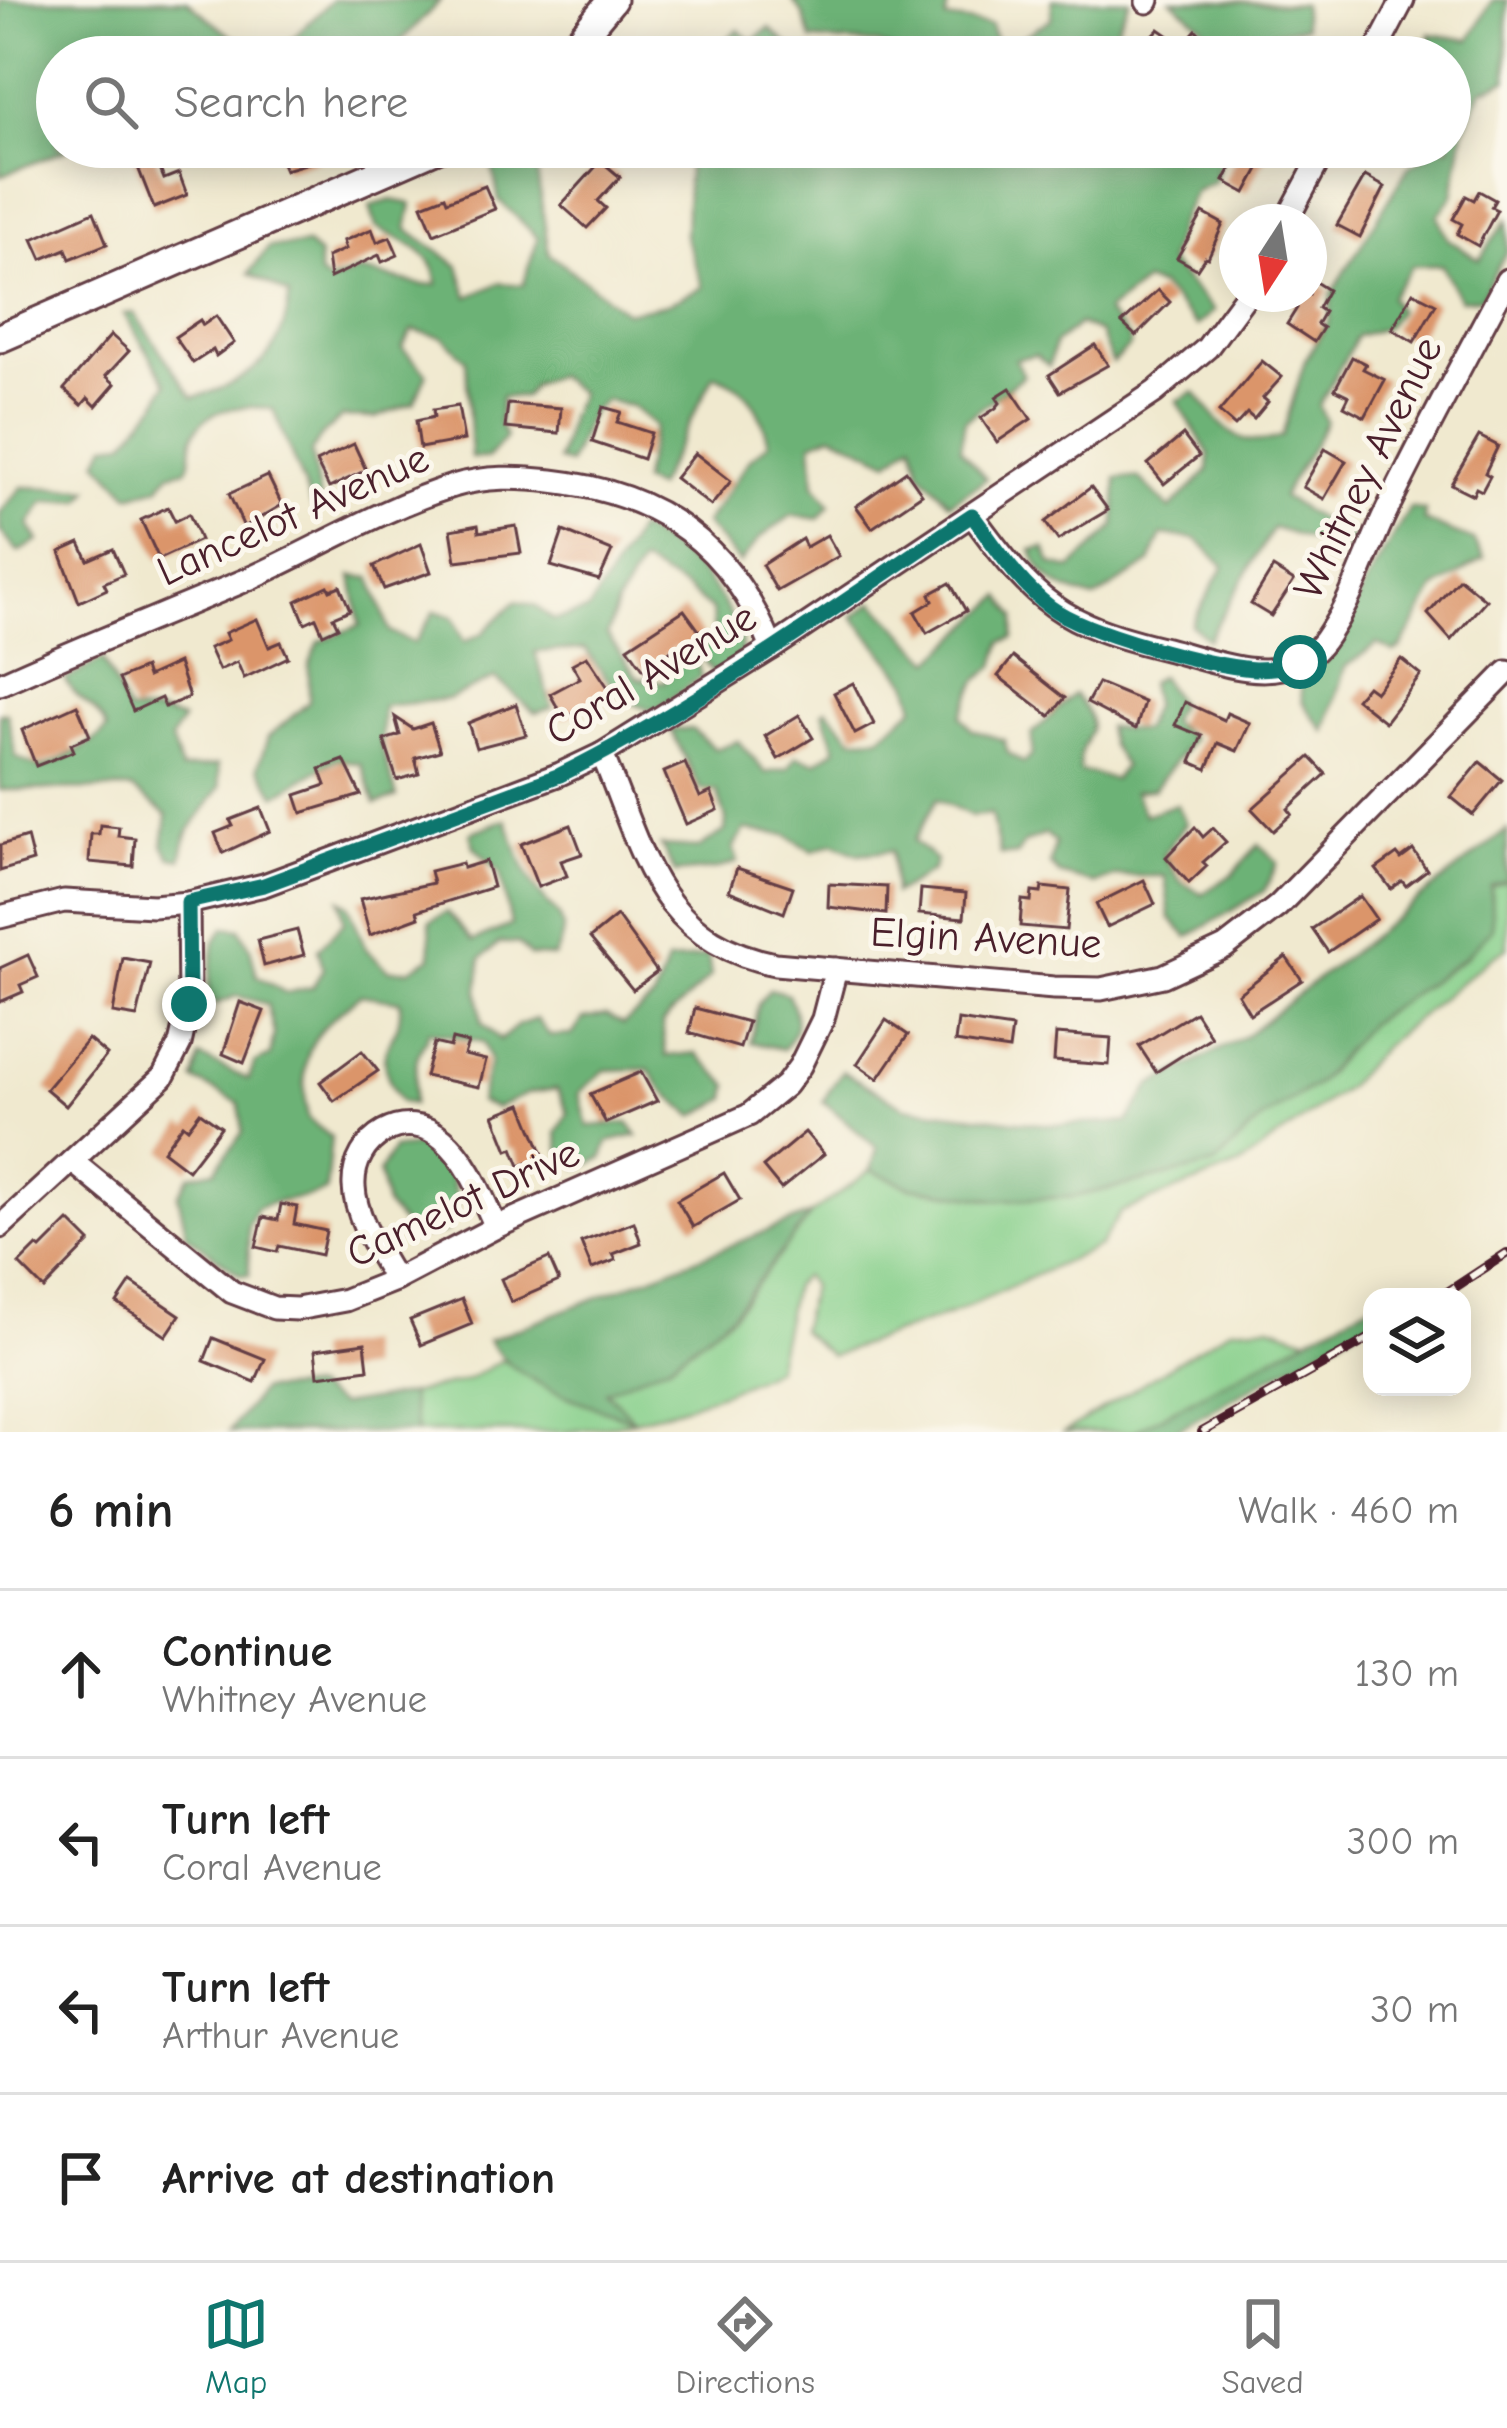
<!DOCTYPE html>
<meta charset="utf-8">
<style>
:root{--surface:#fff;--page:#f6f6f6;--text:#222;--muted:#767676;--line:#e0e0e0;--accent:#0f766e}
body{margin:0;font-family:"Comic Neue",sans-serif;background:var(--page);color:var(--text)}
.controls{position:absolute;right:36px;bottom:36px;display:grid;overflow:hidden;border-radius:24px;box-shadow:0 6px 30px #0003}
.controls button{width:108px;height:108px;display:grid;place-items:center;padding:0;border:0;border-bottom:3px solid var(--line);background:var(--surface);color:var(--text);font:60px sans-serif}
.compass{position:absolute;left:1219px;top:204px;width:108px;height:108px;border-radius:50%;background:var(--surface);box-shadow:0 6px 30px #0003;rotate:192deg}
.stop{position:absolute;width:36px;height:36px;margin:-27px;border:9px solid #0f766e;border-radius:50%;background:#fff}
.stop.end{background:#0f766e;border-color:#fff;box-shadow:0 3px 12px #0008}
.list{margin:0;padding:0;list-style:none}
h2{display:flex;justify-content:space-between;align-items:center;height:156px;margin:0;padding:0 48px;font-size:51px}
h2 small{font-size:39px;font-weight:400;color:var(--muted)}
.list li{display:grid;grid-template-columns:78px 1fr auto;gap:36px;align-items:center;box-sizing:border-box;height:168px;padding:0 48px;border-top:3px solid var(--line)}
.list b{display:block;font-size:45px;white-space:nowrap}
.list p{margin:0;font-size:39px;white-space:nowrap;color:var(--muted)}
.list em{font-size:39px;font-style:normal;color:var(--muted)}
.icon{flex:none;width:66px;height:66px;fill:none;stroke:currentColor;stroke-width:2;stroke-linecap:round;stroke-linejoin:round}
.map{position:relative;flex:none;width:1507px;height:1432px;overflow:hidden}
.search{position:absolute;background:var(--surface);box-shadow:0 6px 30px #0003;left:36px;right:36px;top:36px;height:132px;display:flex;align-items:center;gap:30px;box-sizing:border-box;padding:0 42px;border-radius:66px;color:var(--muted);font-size:45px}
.sheet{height:828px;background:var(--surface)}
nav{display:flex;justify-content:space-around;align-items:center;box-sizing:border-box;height:168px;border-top:3px solid var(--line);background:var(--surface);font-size:33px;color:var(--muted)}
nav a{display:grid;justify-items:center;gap:6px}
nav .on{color:var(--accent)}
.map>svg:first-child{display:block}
</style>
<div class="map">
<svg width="1507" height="1432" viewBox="0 0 1507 1432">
<rect width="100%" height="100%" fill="#fbf7ec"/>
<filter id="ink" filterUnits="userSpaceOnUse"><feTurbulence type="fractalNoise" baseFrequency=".00833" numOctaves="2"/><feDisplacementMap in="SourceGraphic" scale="24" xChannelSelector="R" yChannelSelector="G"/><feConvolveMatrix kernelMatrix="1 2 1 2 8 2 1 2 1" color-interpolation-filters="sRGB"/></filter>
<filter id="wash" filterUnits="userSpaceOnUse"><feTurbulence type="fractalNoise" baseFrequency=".004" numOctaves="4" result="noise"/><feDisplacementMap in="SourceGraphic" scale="48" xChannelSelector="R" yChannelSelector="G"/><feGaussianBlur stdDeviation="2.7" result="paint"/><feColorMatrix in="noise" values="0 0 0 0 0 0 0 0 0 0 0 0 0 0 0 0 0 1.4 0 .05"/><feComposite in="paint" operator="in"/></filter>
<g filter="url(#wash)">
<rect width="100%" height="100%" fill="#f0e9cf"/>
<g fill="#86cf8a" stroke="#68775a" stroke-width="3">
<path d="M1507 880V948L1490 958 1386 1044 1346 1088 1239 1166 1121 1212 1099 1246 951 1314 831 1356 800 1330 811 1286 804 1276 793 1286 775 1368C717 1400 630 1426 564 1432 515 1432 464 1432 416 1432L410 1394 467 1380 502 1360 569 1397 632 1418 605 1391 670 1363 732 1315 811 1214 871 1170 911 1187 996 1200 1073 1197 1214 1165 1262 1119 1317 1083 1368 1024 1466 957 1491 886Z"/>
<polygon points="1270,1325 1309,1338 1132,1432 1065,1432 1231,1328"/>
</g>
<g fill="#6cb276" stroke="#5b6850" stroke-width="3">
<polygon points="0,0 186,0 232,37 277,54 332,0 441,0 395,47 380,57 57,57 57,147 73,147 0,176"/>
<polygon points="792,0 948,0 946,19 991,25 1000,57 914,57 877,44 811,40 803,14"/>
<polygon points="1052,0 1130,0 1103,57 1020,57 1019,39 1051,19"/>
<polygon points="1171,0 1302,4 1304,27 1274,32 1258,44 1255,57 1215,57 1218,49 1202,25"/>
<path d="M1492 0H1507V80L1482 90 1464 130 1453 195 1438 216 1448 239 1479 260 1507 220V250L1481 298 1460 299 1442 265 1412 266 1390 297 1398 311 1385 328 1357 336 1319 406 1326 421C1313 450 1296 469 1282 497L1355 540 1344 550 1273 528 1208 639 1191 625 1224 566 1197 539 1162 535 1150 563 1094 599C1063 590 1043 583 1032 550L1045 548 1052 564 1071 569 1115 526 1117 478H1139L1170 509 1208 471 1209 454 1177 401 1195 392C1221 424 1237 454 1282 436L1305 360 1329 321 1332 293 1409 166 1430 154 1432 147H1450V57H1431L1430 34 1470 40Z"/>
<polygon points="769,28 802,57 833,53 851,57 712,57 718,46 738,30 753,41"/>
<path d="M505 147H527L536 166 549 254 626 312 667 304 703 287 685 236 688 159 693 147H1228L1220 159 1214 182 1195 191 1179 222 1168 262 1214 311 1197 326 1161 287 1145 282 1106 312 1129 338 1130 346 1112 363 1100 333 1079 324 1055 343 1049 366 1036 355 1015 359 1023 376 965 420 960 448 986 479 950 503 920 471 913 442 890 461 833 434 812 442 815 484 830 505 819 519 792 515 760 538 740 563 705 524 750 459 769 443C761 410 748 385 714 375L656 488 641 482 655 426 631 406 605 400 591 412 569 464 558 461 570 414 580 393 556 376 534 384 524 397H501L499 424 506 437 488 458H471L466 360 443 337 413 330 402 348 427 373 414 403 375 418 342 417 323 434 311 452 322 509 314 511 273 409C247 405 210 405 195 432 189 443 194 457 187 469L170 473 159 487 130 495 98 461 107 444 125 442 157 403 167 383 124 314 134 313 193 397C248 384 286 354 289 295L249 273 269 247 307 245 319 255V275L329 282 360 271 423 285 437 284C436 250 401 241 376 227L370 206 392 200 412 204 407 229 459 266 468 297 500 283 523 285 538 238 499 200 491 160Z"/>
<polygon points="22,487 90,489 82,500 44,502 29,525 39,541 18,552 0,531 0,513"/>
<polygon points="1410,508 1425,511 1424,521 1473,540 1484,558 1434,590 1401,648 1394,652 1377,644 1345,667 1325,732 1302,701 1300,677 1336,643 1365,585"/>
<path d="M638 529C686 555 709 574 734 622 749 650 743 662 714 674L700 655 714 633 712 611 689 591 641 563 618 602 607 635 638 678 664 682 683 662 698 665 701 677 655 711C618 703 607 678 585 649L535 652 552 708 535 713 495 678 449 699 383 706 381 745 397 797 376 804 361 764 336 759 276 795 258 767 268 737 309 702V666L319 642 360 625 352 576 371 578 390 632 414 643 435 611 453 617 464 642 483 633 516 601 535 606 554 620 588 611Z"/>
<path d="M1002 596 1016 617 1014 638 1002 642 995 666 977 681 961 716 972 730 1004 740 1008 753 1024 763 1032 755V734L1074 694C1110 736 1076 732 1080 771L1114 779 1124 766 1110 744 1107 727 1142 731 1153 704 1149 683 1160 676 1178 704 1170 722 1192 739 1154 789 1134 792 1144 815 1177 804 1186 823 1163 855 1181 882 1202 894 1233 874 1259 844 1278 863 1264 891 1188 937 1170 918 1165 876H1116L1095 884 1059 874 1050 864 1055 843 1046 834 1024 843 1017 855H1000L991 814 972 816 937 799 914 841 936 861 932 871 894 894 892 851 858 854 833 843 813 851 786 835 745 830 733 848 738 862 718 869 675 873 661 846 699 848 725 831 726 819 717 791 701 790 671 730 692 729 715 749 738 741 766 773 789 768 796 756 816 762 836 749 823 712 827 709 853 738 880 737 915 707 908 682 853 616 874 602 932 661Z"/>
<path d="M103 659 128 712 160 713 182 720 171 740 181 770 218 765 220 787 187 834 181 859 170 857 163 845 167 815 132 789 0 790V713H7L16 757 40 768C59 762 95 744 107 729 96 704 78 703 65 680Z"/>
<path d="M506 819C514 840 521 864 532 883 550 915 577 913 554 957L530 956 518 943H499L481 959 478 992 482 1023 500 1040 518 1025 536 1019 550 1036 572 1035 583 1019 606 1015 623 1024 654 999 667 962 708 956 711 976 662 1023 666 1056 696 1053 729 1085 727 1099 694 1116 663 1090 649 1069 605 1070 579 1093 588 1126 628 1123 638 1135 608 1142 603 1158 580 1168 562 1157 557 1133 568 1113 557 1089 529 1093 496 1108 479 1102 490 1061 483 1042 429 1031 417 1058 413 1104 401 1102C362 1039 404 1050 400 1001L360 995C308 1036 298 1051 308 1119L331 1137 326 1191C301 1202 280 1197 256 1208L248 1226 249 1275H240L187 1235 178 1195 190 1175 215 1170 243 1132 239 1103 194 1080 200 1057 248 1079 255 1063 270 1056 274 1034 267 1004 237 996 216 1004 207 997 215 941 225 927 240 929 250 948 257 976 286 993 313 987 323 968 318 949 344 922 340 899 348 904 366 949 388 970H409L431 957 430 921 447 912 473 941 511 925 500 872 474 847 470 833Z"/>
<polygon points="1507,830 1507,880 1491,886 1492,929 1465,957 1368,1024 1317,1084 1262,1119 1214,1165 1073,1197 996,1200 911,1187 871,1170 877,1148 823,1101 842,1071 905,1107 1049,1125 1128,1122 1151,1086 1245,1036"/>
<path d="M770 989 788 994C798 1016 800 1030 783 1049L751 1042 758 1004Z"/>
<polygon points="423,1145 449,1172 458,1202 445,1233 414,1237 386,1206 379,1172 393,1149"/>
<path d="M811 1214 732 1314 670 1363 606 1391 635 1420C584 1403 519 1386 488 1340Z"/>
<polygon points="1372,1303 1372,1320 1173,1432 1132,1432"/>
<polygon points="313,1388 339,1405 410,1394 416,1432 229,1432 261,1390"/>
</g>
<g id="blocks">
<g fill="#db956a">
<polygon points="1159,29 1182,45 1196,30 1212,46 1202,57 1150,57 1140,48"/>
<polygon points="145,147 151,147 164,179 179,173 187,195 154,208 132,152"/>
<polygon points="275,147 339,147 318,156 319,160 285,170"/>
<polygon points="1242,147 1254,147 1267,154 1246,193 1224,181"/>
<polygon points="601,161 620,177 598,201 606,208 587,228 561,205"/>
<polygon points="1365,176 1385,187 1360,237 1337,225"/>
<polygon points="485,186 495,209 434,234 422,205 445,196 447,201"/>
<polygon points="1479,191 1495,200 1491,207 1497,210 1478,246 1457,234 1462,224 1453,219 1466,196 1474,200"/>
<polygon points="94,212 107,244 70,259 66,249 42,259 33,239"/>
<polygon points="1203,213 1223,224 1208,258 1205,257 1197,269 1177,258"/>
<polygon points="372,229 377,242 390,237 398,255 382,262 379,255 330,278 327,257 346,249 343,241"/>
<polygon points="1309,278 1328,290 1318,308 1324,312 1317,324 1323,328 1314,342 1287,324 1297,308 1292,304 1299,294 1309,294"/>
<polygon points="1158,290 1170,302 1136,336 1122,323"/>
<polygon points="1413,292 1436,304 1414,342 1392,329"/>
<polygon points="216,316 234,343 216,356 213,350 193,363 175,337 200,320 203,325"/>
<polygon points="111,335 129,351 106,376 115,384 96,406 88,398 82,405 64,389"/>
<polygon points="1095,345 1108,365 1060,392 1049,375"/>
<polygon points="1352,357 1366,364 1363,369 1385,380 1365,417 1344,406 1349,396 1335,389"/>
<polygon points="1262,361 1282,377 1263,398 1268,402 1254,419 1247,413 1235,426 1219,412"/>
<polygon points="1010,388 1031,419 997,442 981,418 996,408 1000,403 996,397"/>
<polygon points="508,404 561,408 559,433 505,428"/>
<polygon points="458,406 464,440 420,448 416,421 434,417 433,410"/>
<polygon points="603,407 621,412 617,422 651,433 643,459 592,442"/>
<polygon points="1183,435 1199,456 1164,484 1148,464"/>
<polygon points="1479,436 1498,446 1485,473 1490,476 1482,491 1476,488 1473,495 1451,484"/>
<polygon points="354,444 366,470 329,488 316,462"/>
<polygon points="1325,449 1346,461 1324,499 1303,487"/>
<polygon points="695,453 731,481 711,506 675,478"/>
<polygon points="906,471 922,494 872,528 856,506"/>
<polygon points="268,476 282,505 244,527 229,494"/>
<polygon points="1091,487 1108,510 1058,540 1045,522"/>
<polygon points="168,507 175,521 189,514 200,540 159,559 141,520"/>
<polygon points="478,525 479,532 516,526 521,553 456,561 451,530"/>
<polygon points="563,531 612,551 599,580 551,566"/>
<polygon points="827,535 839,556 777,591 762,565 802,539 806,547"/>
<polygon points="80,543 88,560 113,549 124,574 104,583 107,589 79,602 60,552"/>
<polygon points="421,544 431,572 384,589 374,566"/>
<polygon points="1273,568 1294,581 1271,616 1251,604"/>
<polygon points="1459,578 1486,600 1451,640 1428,614"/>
<polygon points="950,583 966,611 927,633 915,612 933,601 930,594"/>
<polygon points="328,586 330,590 340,586 350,610 333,617 338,627 323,634 316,618 305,623 296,601"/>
<polygon points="684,610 703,636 681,652 677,646 644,670 628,647"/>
<polygon points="257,619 269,647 281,642 288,657 244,678 237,662 219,670 209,648 228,640 225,633"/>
<polygon points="587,656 611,692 564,719 550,694 580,678 572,664"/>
<polygon points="1013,657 1065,698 1050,716 998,676"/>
<polygon points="1401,659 1421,675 1385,722 1356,699 1367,686 1375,692"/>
<polygon points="178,663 189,697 165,707 161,698 133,711 119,679 144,668 147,677"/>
<polygon points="853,683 874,724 855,734 834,693"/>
<polygon points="1098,683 1144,702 1136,729 1087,703"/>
<polygon points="1185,702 1224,720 1227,713 1250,723 1237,751 1218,743 1207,769 1191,762 1202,736 1175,725"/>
<polygon points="516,704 526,735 476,748 468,723"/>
<polygon points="77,705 90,736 71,744 74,751 36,766 22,730"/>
<polygon points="799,715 813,738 778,759 765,736"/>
<polygon points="395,717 413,729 431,723 440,751 415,758 419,774 397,780 384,740 400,735"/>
<polygon points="1310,757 1326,774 1288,809 1292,814 1273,831 1252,809"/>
<polygon points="344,760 361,795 302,813 296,795 326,785 320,769"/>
<polygon points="1480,762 1502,780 1473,815 1451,797"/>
<polygon points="685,763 700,797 711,792 718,810 686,824 664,772"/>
<polygon points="261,808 270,831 223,853 215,833 233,826 230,820"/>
<polygon points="100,825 119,827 118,836 135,838 133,866 89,862 91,834 99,834"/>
<polygon points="571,825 582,854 561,861 567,876 538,887 521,844"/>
<polygon points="1195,827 1203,837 1213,828 1226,842 1203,862 1207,866 1189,883 1166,857"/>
<polygon points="27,837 33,861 0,871 0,845"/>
<polygon points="1413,850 1427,870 1406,886 1402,881 1391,889 1376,869 1397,854 1401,859"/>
<polygon points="486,861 493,887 417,911 419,917 370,935 360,899 433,883 430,871 462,863 463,868"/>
<polygon points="737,868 793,887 784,913 729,891"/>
<polygon points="1144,880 1155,904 1107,927 1096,904"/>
<polygon points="829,884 887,887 886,914 828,907"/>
<polygon points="1042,887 1070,890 1066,930 1020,926 1022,900 1031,901 1032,892 1041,893"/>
<polygon points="921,889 966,893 964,918 919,914"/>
<polygon points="1360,896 1376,919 1328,952 1312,929"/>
<polygon points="617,916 657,972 633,990 590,938"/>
<polygon points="297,930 304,955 264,966 258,940"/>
<polygon points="28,955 38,977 20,985 23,992 0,1002 0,968"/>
<polygon points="1286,957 1302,980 1250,1014 1238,994"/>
<polygon points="123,958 150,963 137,1017 113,1013"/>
<polygon points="240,1002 264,1011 244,1063 223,1054"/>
<polygon points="695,1008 748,1022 740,1048 689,1033"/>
<polygon points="1195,1012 1211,1037 1156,1072 1139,1046"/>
<polygon points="886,1020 908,1035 878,1079 857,1064"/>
<polygon points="958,1020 1012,1028 1009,1050 955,1042"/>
<polygon points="1056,1034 1111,1038 1109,1065 1054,1061"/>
<polygon points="88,1039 107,1055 66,1106 46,1089"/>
<polygon points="452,1039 468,1043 464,1055 486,1060 479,1087 425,1076 434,1043 450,1047"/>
<polygon points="362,1051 378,1071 334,1101 320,1082"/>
<polygon points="641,1072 657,1101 606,1123 590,1094"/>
<polygon points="522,1104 544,1157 520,1166 513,1148 508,1150 494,1115"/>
<polygon points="200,1112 221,1127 188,1170 163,1151 183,1124 188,1128"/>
<polygon points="805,1132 824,1154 781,1189 763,1167"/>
<polygon points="724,1173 740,1200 693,1227 677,1200"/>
<polygon points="281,1204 297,1207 294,1224 326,1231 321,1255 279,1246 277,1252 256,1247 263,1217 278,1220"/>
<polygon points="69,1221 90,1242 44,1289 19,1264 37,1246 41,1249"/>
<polygon points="634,1222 641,1243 613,1254 616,1260 592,1269 581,1242"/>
<polygon points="549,1258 559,1281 511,1302 501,1279"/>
<polygon points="131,1282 180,1315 166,1336 117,1303"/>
<polygon points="462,1299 472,1324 421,1345 410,1320"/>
<polygon points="213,1338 265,1359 255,1382 204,1361"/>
<polygon points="365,1343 368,1369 318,1376 315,1350"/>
</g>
</g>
</g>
<g filter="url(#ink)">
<use href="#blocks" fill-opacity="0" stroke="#633d44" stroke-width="3"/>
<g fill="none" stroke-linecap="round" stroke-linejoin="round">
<defs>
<g id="minor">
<polyline points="1147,2 1148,0"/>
<polyline points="1373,57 1403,0"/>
<polyline points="1286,222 1326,147"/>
<path d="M972 515C1036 603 1060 624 1166 649 1206 659 1261 682 1300 662 1313 655 1324 642 1331 630 1354 595 1367 552 1385 514 1423 435 1466 357 1507 280"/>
<path d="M0 684C83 646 169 613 253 577 319 547 383 508 453 486 486 476 518 477 552 481 661 493 731 546 772 648"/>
<path d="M602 754C643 851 657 941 775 964L1054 988 1101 989 1163 976 1225 947 1278 906 1507 672"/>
<polyline points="0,917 64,901 153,906 188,903 264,885 560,774 602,754 772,648 1155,392 1207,348 1247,294"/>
<polyline points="72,1161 232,1292 274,1308 297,1309 345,1300 395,1280 496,1227 749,1115 786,1085 800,1066 823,1019 836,969"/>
<polyline points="0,1227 163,1077 180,1044 189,1004 188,903"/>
<path d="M395 1280C379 1252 355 1218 354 1186 352 1138 405 1106 443 1139 469 1161 482 1197 496 1227"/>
</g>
<g id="tertiary">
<polyline points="565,57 612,0"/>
<polyline points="0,338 439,147"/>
</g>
</defs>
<use href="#minor" stroke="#633d44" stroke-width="27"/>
<use href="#tertiary" stroke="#633d44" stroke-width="33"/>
<use href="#minor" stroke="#fff" stroke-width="21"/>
<use href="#tertiary" stroke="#fff" stroke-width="27"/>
<defs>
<g id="rail">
<polyline points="1440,1297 1507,1253"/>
<polyline points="1202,1432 1372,1337"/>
</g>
</defs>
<use href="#rail" stroke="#4a1f2b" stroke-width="10"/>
<use href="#rail" stroke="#fbf7ec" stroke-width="6" stroke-dasharray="18" stroke-linecap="butt"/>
</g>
</g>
<g fill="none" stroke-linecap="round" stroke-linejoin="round" filter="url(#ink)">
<path stroke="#0f766e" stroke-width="15" d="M189 1004 188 902 264 885 560 775C705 703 838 604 972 515 996 547 1018 583 1050 607 1085 633 1210 667 1255 669 1271 669 1284 667 1300 662"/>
</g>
<g text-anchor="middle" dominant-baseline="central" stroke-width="10" stroke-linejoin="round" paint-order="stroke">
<g font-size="42" fill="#4a1f2b" stroke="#fbf7ec">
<text transform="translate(1368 468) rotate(-64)">Whitney Avenue</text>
<text transform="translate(293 515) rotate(-24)">Lancelot Avenue</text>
<text transform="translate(651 674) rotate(-31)">Coral Avenue</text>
<text transform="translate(986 938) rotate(3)">Elgin Avenue</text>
<text transform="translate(463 1203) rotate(-25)">Camelot Drive</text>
</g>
</g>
</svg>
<div class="controls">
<button><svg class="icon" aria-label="layers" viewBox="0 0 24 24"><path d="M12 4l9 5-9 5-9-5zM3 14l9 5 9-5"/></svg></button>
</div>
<svg class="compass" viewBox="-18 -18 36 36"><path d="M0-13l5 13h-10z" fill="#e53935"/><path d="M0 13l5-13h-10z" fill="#767676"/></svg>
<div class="stop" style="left:1300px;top:662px"></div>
<div class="stop end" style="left:189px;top:1004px"></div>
<div class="search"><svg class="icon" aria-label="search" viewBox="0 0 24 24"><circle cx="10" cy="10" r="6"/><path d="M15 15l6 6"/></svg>Search here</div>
</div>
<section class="sheet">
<h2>6 min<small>Walk · 460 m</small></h2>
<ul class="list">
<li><svg class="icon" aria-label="ahead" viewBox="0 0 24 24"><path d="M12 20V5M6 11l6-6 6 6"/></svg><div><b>Continue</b><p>Whitney Avenue</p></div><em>130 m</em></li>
<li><svg class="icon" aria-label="left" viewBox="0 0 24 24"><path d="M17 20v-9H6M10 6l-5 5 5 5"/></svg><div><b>Turn left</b><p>Coral Avenue</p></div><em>300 m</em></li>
<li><svg class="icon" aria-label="left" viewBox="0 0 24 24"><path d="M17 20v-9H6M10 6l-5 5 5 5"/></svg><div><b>Turn left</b><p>Arthur Avenue</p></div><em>30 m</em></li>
<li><svg class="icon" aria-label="arrive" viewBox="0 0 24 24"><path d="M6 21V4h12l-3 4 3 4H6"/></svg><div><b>Arrive at destination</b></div></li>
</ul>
</section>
<nav>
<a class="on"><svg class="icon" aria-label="map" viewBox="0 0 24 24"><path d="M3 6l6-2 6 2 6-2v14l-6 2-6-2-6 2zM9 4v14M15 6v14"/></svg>Map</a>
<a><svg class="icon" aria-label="directions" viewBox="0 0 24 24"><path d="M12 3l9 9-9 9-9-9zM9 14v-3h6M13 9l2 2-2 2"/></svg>Directions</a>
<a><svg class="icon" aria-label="saved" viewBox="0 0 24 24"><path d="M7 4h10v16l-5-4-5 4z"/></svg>Saved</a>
</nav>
